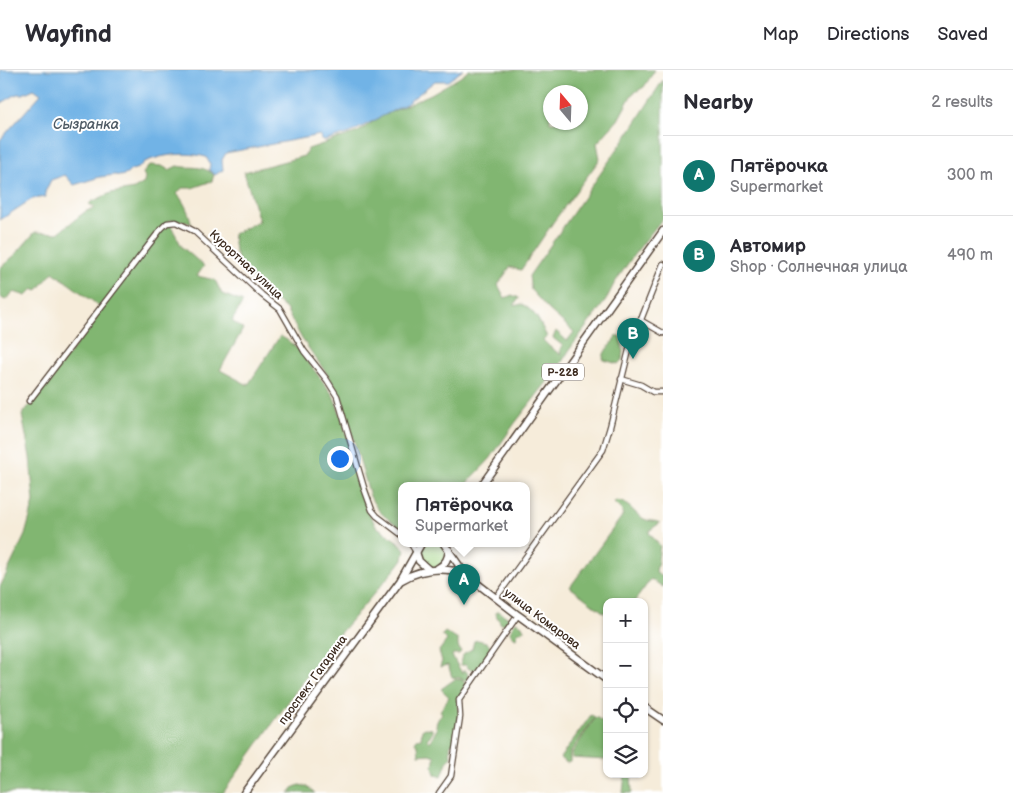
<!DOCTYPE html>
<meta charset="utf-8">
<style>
:root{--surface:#fff;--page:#f7f7f7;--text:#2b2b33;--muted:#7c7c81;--line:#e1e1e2;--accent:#0f766e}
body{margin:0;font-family:"Balsamiq Sans",sans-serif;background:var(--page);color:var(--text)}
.controls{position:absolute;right:15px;bottom:15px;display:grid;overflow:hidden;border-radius:10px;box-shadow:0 1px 4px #0004}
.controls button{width:45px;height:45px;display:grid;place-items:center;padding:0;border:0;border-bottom:1px solid var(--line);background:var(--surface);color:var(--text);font:25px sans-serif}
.compass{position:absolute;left:543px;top:15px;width:45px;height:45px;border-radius:50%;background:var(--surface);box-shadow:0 1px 4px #0004;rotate:341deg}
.you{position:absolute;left:339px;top:388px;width:18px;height:18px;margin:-12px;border:4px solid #fff;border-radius:50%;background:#1a73e8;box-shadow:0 0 0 8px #1a73e833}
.badge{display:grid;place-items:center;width:32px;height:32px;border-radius:50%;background:var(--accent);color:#fff;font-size:16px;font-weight:700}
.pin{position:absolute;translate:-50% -41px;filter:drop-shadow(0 1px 2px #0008)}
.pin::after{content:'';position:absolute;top:26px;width:18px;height:15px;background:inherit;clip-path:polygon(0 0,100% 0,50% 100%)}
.popup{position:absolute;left:398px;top:412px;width:132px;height:65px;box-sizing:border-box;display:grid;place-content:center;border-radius:10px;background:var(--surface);filter:drop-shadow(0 1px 4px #0005);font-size:16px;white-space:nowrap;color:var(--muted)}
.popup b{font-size:19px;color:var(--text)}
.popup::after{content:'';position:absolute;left:50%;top:100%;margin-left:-10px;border:10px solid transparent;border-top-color:var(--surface)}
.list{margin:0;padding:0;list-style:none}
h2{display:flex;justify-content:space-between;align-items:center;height:65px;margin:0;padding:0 20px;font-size:21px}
h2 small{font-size:16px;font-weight:400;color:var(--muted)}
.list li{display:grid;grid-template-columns:32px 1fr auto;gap:15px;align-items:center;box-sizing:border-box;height:80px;padding:0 20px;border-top:1px solid var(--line)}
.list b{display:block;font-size:19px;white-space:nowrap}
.list p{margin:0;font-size:16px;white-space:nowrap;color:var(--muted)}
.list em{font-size:16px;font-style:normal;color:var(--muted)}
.icon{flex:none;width:28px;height:28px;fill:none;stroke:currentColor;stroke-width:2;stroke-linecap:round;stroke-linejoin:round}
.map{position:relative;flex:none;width:663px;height:723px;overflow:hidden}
header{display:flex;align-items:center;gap:30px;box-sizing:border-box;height:70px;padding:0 25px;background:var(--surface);border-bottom:1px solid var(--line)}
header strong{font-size:24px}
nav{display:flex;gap:28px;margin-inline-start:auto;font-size:18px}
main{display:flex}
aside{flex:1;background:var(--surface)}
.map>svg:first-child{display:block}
</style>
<header>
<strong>Wayfind</strong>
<nav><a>Map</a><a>Directions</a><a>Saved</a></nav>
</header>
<main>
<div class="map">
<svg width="663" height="723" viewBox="0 0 663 723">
<rect width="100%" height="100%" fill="#fff"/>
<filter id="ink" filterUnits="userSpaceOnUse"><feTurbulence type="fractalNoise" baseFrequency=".02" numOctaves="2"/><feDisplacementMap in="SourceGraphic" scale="10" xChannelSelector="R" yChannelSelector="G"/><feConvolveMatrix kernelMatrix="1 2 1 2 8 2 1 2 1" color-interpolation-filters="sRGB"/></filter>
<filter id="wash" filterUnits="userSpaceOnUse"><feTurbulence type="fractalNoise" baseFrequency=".0096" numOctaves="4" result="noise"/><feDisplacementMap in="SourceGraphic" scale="20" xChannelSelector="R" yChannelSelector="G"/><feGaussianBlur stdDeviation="1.12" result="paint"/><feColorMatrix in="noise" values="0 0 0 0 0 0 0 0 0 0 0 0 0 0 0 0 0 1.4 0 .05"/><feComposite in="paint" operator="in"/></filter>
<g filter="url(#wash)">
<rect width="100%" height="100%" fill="#f6ecda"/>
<circle fill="#a2d483" stroke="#6e7f50" cx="433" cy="485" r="13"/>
<g fill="#81b671" stroke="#5e7048" fill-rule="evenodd">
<path d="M469 0H655L644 17 632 24 618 50 597 73 600 89 554 151 521 200 510 197 498 215 505 228 512 225 519 228 514 236 522 234C537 243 539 251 547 267L543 270 550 277 561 285 560 279 563 276 553 268 556 261 567 271 574 262 548 239 531 220 529 206 630 61 663 10V148L633 186 614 214 606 230 572 276 558 298 515 353 490 389 471 409 466 416H402L401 458C386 447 378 444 370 426L342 329 327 304 302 269 286 239 263 219 242 197 235 182 233 164 259 151 244 102 304 86 308 79 358 62 380 47 431 24 462 6ZM550 22H580V52H550Z"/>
<path d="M150 95 162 96 169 100 177 96C191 99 202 94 214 105L212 111 192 118H182L177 124C183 129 191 147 191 154L184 151 168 150 182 177 204 196 197 206 215 210 222 224 243 232 232 251 243 259 220 300 248 315 280 266 287 270 299 280 333 325 342 348 367 439 376 456 401 474 405 480 403 489 397 497 322 584 316 593 223 723H0V517L25 465 34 432 30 387 22 345 96 249 94 247 102 238 53 202 37 221 33 219 26 226 14 222 5 230 0 227V198L15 185 35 162C44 163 50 162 58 163L86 141 93 139 95 137 89 134 91 132 111 123 134 119 144 113 145 107 143 103Z"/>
<path d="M616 266H620L623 279 622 290 618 294 604 290 603 288C604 279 613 274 616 266Z"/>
<path d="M616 431C629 432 633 443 644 449 649 452 655 450 660 453L650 460 649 463 660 476 656 503 663 507V517L651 509 634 532H607V545L570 517 623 445 622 441 614 433Z"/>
<polygon points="498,541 510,549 508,553 501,554 495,543"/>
<polygon points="517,552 522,555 524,560 517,563 517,567 515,568 510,562 514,553"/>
<polygon points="445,562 458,570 458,576 461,582 459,584 453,584 452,586 462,603 464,600 467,602 469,611 460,608 452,607 448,595 440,597 442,591 439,581 447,570 442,565"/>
<path d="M478 570 486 572 492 578 480 597 474 600 469 599 466 595H461C459 586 466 582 472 579L474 571Z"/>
<path d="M455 609 462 610 468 617 458 630 459 646 455 673 451 674 450 676 451 688 447 692 442 706 435 704 433 696 435 686 429 684 419 685 418 676 415 672 417 669 421 668 422 660 425 658 432 659V664L427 669 430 672 437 659C434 654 439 648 442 643L440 641 449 627 441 619Z"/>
<polygon points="591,645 595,647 570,683 570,692 567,693 560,688"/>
<polygon points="596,647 607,655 607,690 572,688 572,683"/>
<polygon points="625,704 631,704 632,723 623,723"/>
<polygon points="300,715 308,717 315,723 289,723 294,717"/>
</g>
<path fill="#71b3e6" stroke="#566e82" d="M0 0H463L448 11H435L406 34 350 63 325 71 321 70 320 65 226 83 222 90 223 100 215 105 209 100 210 94 206 87C188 82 165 84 147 91 139 94 143 98 131 100L127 104 121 106 115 105 100 107 74 115 65 105 51 110 45 122 46 127 32 129 0 150V70L41 24 34 19 23 24H17L0 34Z"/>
</g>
<g filter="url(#ink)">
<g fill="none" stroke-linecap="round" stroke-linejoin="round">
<defs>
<g id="minor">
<polyline points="640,250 663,263"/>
<polyline points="621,309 641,315 653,322 663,322"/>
<polyline points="29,331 161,159 167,153 176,152 194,161 262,225 280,239 304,281 327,310 337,326 364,418 372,440 377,446 402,465"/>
<polyline points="411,474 416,482"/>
<polyline points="496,528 603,380 610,357 629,280 663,194"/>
<polyline points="439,723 451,706 460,647 459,630 518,545"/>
</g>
<g id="primary">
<polyline points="481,416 663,161"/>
<polyline points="444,474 465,504 518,545 607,610"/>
<polyline points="416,482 419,491 428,499"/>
<path d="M438 498C446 494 448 488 449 480"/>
<path d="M402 510C422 498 442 497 464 503"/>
<polyline points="644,637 663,650"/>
<polyline points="244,723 400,511 421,474"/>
</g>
</defs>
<use href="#minor" stroke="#57473a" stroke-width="7"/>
<use href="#primary" stroke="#57473a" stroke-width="9"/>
<use href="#minor" stroke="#fff" stroke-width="4.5"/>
<use href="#primary" stroke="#fff" stroke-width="6"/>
</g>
</g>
<g text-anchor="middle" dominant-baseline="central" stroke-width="4" stroke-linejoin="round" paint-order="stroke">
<rect fill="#fff" stroke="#766a62" stroke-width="1" x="542" y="293.5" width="42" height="17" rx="4"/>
<g font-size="11" font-weight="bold" fill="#3b2a1e">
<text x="563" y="302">Р-228</text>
</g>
<g font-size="12" fill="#3b2a1e" stroke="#fff">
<text transform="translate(246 195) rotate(43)">Курортная улица</text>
<text transform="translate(542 549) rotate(37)">улица Комарова</text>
<text transform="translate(313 610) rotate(-54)">проспект Гагарина</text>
</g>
<g font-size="14" font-style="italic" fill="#4e5a64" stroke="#fff">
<text x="86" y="54">Сызранка</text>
</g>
</g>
</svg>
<div class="controls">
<button>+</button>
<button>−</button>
<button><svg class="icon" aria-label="locate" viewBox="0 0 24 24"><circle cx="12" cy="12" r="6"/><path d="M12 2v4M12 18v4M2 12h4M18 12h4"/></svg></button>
<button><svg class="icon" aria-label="layers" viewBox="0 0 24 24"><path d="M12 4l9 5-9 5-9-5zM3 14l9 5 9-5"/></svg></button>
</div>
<svg class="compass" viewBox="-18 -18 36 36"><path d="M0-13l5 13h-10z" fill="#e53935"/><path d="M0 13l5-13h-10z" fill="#7c7c81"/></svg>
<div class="you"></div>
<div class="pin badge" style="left:464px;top:535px">A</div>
<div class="popup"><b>Пятёрочка</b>Supermarket</div>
<div class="pin badge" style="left:633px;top:289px">B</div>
</div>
<aside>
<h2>Nearby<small>2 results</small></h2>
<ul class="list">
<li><span class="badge">A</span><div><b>Пятёрочка</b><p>Supermarket</p></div><em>300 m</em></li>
<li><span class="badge">B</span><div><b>Автомир</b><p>Shop · Солнечная улица</p></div><em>490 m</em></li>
</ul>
</aside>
</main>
